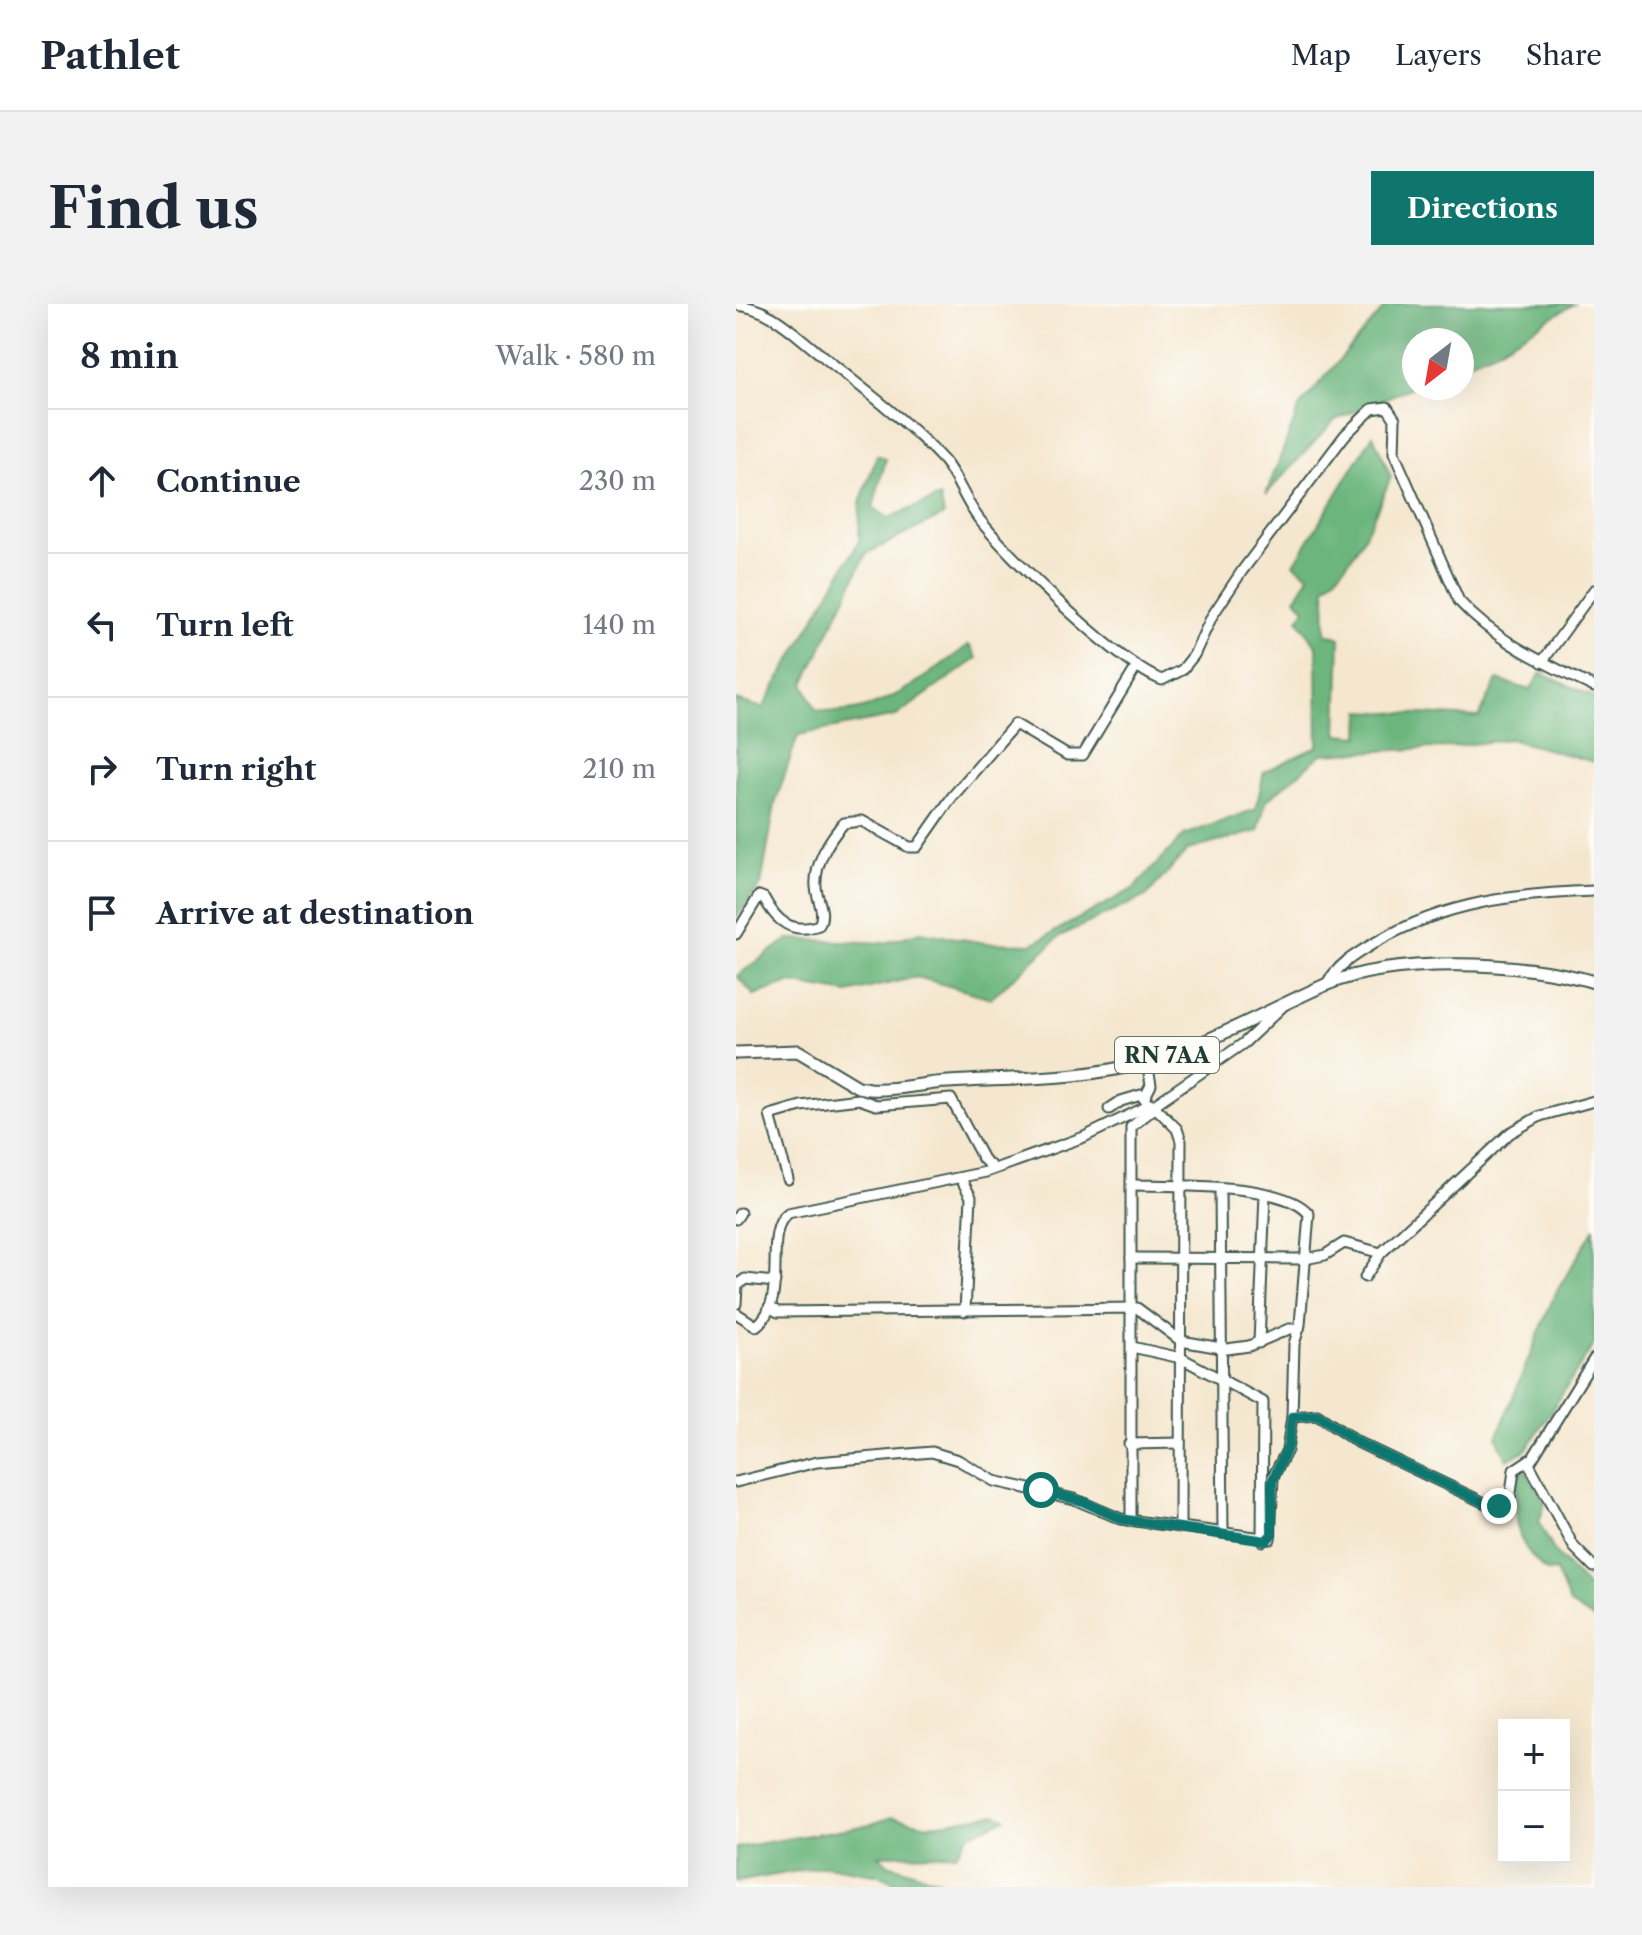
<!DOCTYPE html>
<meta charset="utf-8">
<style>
:root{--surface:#fff;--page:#f2f2f3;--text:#1f2937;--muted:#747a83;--line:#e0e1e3;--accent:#0f766e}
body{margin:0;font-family:"Libre Caslon Text",serif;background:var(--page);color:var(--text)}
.controls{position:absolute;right:24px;bottom:24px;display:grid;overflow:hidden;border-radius:0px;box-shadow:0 8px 32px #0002}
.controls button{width:72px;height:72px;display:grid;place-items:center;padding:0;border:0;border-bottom:2px solid var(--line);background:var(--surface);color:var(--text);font:40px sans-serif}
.compass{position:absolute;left:666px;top:24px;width:72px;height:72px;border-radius:50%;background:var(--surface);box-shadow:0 8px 32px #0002;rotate:211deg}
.stop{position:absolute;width:24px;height:24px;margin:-18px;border:6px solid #0f766e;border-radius:50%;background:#fff}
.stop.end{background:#0f766e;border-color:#fff;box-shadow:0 2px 8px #0008}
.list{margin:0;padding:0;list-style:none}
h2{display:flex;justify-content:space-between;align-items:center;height:104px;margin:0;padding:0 32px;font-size:34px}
h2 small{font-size:26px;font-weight:400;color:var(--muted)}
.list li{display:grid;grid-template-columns:52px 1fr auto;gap:24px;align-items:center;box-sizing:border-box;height:144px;padding:0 32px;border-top:2px solid var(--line)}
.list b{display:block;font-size:30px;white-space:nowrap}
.list em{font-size:26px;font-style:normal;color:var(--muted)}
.icon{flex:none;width:44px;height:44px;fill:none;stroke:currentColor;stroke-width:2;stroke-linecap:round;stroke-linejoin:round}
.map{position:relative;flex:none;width:858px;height:1583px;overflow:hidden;border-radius:0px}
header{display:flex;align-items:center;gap:48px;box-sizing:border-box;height:112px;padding:0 40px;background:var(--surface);border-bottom:2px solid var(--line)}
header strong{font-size:38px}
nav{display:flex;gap:44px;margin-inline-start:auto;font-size:28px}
.intro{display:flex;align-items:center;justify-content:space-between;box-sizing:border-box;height:192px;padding:0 48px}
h1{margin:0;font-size:56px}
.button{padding:20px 36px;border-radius:0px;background:var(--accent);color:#fff;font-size:28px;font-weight:700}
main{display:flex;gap:48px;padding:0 48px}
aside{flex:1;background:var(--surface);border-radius:0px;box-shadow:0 8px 32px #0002}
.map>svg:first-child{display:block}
</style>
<header>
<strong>Pathlet</strong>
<nav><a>Map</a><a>Layers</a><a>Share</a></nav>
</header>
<div class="intro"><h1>Find us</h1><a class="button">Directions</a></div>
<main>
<aside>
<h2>8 min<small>Walk · 580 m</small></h2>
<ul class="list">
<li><svg class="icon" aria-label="ahead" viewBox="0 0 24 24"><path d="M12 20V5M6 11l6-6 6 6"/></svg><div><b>Continue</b></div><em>230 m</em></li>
<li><svg class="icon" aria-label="left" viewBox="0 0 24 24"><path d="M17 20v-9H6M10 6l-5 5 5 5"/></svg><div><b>Turn left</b></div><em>140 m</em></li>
<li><svg class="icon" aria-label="right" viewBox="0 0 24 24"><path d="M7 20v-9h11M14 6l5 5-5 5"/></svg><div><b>Turn right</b></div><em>210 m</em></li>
<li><svg class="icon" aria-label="arrive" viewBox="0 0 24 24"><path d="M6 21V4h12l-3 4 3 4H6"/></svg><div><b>Arrive at destination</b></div></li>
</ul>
</aside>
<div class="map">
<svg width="858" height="1583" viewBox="0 0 858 1583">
<rect width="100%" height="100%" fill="#fdfcf7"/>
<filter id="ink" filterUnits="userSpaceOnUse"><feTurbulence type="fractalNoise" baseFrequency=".0125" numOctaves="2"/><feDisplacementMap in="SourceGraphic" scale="16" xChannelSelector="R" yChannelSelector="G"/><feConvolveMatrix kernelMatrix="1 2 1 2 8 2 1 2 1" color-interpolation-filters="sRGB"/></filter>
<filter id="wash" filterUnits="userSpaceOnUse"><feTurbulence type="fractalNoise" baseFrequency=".006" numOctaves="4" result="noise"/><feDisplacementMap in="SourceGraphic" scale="32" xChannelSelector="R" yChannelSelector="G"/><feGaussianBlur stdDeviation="1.8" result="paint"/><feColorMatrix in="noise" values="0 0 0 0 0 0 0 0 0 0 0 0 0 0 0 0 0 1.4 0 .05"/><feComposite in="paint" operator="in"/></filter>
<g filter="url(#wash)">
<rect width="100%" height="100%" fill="#f5e7cf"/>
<g fill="#6cb67e" stroke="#467a59" stroke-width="2">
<polygon points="652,0 838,0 759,47 726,61 726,36 678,36 678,82 599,116 530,190 564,102"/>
<path d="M637 131 655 173C637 214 623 254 589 283L590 329 604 334 601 430 624 432 625 407 743 413 761 376 794 386 805 369 858 393V458L773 435 715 443 586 450 530 497 522 527 452 546 410 592 324 632 255 694 181 673 112 689 54 679 18 691 1 672 52 635 149 639 184 628 249 639 296 640 397 585 448 531 520 505 528 468 582 442 581 343 562 315 569 305 560 294 573 272 558 260Z"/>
<path d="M141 151 150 155 137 203 152 214 204 193 208 211 130 250 68 380 80 406C138 418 188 373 233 341L241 354 160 412 62 431 39 500 25 581 0 614V396L27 404 123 237 124 199Z"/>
<polygon points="858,925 858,1040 791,1145 771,1156 761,1133 818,992"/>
<path d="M791 1167 809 1199 803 1218 819 1249 858 1290V1315L834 1300 820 1267 812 1268C775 1237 776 1211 784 1168Z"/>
<polygon points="259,1510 270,1514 231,1532 220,1550 143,1551 152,1560 206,1577 211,1583 166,1583 143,1571 90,1562 0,1578 0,1544 9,1542 132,1521 157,1513 192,1521"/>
</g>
</g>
<g filter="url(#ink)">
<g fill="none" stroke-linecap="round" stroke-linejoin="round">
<defs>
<g id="minor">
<path d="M0 1C35 4 57 29 83 49 124 83 172 117 208 157 222 174 229 197 243 215 274 254 381 359 426 376L446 366 458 351 476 312 506 267 609 131 636 105 651 103 659 115 658 149 723 297C759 337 810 360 858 383"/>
<polyline points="806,358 858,286"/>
<path d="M0 630 23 592 28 594C40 617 56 631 83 621 90 608 81 596 80 583 78 561 93 535 108 519L126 517 173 543H181L216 493 279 420 331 451H347L401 362"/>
<path d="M590 681C602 660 620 650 640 638 710 598 778 590 858 587"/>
<polyline points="409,793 415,781 411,758"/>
<polyline points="418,801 508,739 546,703"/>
<polyline points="373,805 385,797 405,791 412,800"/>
<polyline points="52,875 34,811 65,802 123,795 140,801 215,795 247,855 257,864"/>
<polyline points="225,875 235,893 229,1007"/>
<polyline points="484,885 487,1229"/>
<polyline points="0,915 4,909"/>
<polyline points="395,954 569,955 589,951 608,939 645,949"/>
<polyline points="629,973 645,949 774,829 804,812 858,797"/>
<polyline points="0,1000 1,982 9,975 39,978"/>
<polyline points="33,1003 42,1008 401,1004 445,1037 491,1045 513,1042 553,1025 563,1025"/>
<path d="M0 1009 20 1022C55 996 25 929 52 909L250 868 348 833 416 800 441 825 445 837 444 1223"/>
<polyline points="523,1039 529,890"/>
<polyline points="396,1043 445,1054 527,1098 526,1237"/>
<polyline points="858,1055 793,1160 838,1243 858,1263"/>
<polyline points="556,1113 581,1111 621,1138 753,1201 774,1197 778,1166 793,1156"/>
<polyline points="393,1140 444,1139"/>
<path d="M0 1178 81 1158 196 1148 222 1156 258 1177 338 1195 385 1215 534 1235 537 1173 551 1146 556 1113 558 1040 564 1021 573 910C548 878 435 882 396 881"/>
<polyline points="395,1217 395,823 420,803"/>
</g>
<path id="major" d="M0 749 62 747 122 783 133 785C159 787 186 779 212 778 278 774 345 776 410 758 472 741 530 707 589 681 657 652 787 657 858 678"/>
</defs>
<use href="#minor" stroke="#3f564b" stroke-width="13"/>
<use href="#major" stroke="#3f564b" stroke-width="15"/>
<use href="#minor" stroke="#fff" stroke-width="9"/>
<use href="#major" stroke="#fff" stroke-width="11"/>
</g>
</g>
<g fill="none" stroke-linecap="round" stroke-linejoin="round" filter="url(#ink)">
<polyline stroke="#0f766e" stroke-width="10" points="305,1186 346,1197 385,1215 530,1237 536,1230 536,1178 552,1142 556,1113 581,1111 621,1138 753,1201 763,1202"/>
</g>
<g text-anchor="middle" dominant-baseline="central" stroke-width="6" stroke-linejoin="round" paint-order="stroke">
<rect fill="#fdfcf7" stroke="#62766e" stroke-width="2" x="379" y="733" width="104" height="36" rx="6"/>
<g font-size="22" font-weight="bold" fill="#1f3d34">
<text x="431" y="751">RN 7AA</text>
</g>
</g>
</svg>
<div class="controls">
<button>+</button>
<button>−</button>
</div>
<svg class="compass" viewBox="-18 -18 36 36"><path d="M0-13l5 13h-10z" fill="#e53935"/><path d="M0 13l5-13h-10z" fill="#747a83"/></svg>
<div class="stop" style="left:305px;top:1186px"></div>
<div class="stop end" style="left:763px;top:1202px"></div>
</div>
</main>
